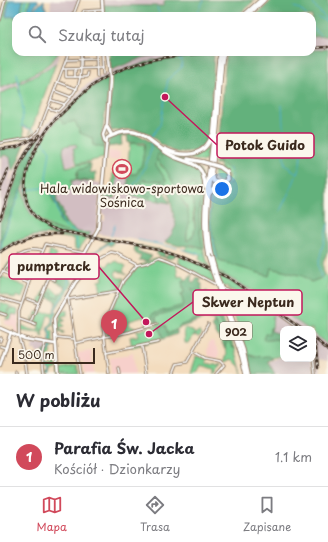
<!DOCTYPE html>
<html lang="pl">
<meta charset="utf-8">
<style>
:root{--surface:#fff;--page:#f2f2f3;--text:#2b2b33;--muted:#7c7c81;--line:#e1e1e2;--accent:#d1495b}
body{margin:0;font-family:"Playpen Sans",sans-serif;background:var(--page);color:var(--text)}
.controls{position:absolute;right:12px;bottom:12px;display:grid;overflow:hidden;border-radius:8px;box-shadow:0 4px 16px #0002}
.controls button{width:36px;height:36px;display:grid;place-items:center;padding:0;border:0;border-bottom:1px solid var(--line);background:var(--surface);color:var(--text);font:20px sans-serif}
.scale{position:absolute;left:12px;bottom:10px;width:83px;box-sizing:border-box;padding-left:4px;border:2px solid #3b2a1e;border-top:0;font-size:11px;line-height:14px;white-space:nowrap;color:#3b2a1e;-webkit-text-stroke:3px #fbf7ec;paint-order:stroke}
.you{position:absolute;left:222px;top:189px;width:14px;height:14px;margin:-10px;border:3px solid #fff;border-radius:50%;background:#1a73e8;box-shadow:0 0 0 6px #1a73e833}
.badge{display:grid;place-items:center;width:26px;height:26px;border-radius:50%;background:var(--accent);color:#fff;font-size:13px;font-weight:700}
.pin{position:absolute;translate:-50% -33px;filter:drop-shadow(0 1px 2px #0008)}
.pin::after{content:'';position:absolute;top:21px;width:14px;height:12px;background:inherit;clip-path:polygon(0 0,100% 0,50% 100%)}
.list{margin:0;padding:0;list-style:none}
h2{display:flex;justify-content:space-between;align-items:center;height:52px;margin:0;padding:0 16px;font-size:17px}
h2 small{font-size:13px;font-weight:400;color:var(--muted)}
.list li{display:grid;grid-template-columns:26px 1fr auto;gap:12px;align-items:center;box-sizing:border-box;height:60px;padding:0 16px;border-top:1px solid var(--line)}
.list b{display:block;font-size:15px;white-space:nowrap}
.list p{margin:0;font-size:13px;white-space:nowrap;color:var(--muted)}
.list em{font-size:13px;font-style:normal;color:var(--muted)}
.icon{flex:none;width:22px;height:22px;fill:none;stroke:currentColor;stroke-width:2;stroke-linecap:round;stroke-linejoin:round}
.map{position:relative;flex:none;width:328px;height:374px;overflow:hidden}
.search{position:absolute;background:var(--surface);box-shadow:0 4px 16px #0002;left:12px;right:12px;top:12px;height:44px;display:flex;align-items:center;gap:10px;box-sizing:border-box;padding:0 14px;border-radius:12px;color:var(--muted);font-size:15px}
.sheet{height:112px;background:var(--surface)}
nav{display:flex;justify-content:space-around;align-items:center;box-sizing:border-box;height:56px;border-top:1px solid var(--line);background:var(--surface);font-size:11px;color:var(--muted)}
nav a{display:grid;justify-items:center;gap:2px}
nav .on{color:var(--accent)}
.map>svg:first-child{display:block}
</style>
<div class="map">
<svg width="328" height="374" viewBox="0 0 328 374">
<rect width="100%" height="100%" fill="#fbf7ec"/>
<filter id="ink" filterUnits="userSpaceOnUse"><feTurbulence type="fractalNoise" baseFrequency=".025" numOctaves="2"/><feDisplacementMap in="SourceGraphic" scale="8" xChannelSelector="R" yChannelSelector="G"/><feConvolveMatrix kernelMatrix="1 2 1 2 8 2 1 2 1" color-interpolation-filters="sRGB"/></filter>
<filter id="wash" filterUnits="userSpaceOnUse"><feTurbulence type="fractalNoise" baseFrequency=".012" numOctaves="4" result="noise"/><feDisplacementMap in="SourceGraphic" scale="16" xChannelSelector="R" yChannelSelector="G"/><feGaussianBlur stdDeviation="0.9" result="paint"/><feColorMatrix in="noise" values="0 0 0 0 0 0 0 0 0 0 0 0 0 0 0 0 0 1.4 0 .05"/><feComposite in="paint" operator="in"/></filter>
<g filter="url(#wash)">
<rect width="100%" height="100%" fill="#f3dcbe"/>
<g fill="#f7d0cb">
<polygon points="108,151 120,152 119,160 108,160"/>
<polygon points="10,307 19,310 18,333 14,332 14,327 4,324"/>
<polygon points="213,341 219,352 218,359 208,356 209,354 207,351 209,342"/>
<polygon points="91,351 94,374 85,374 83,361 78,361 77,353"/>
<polygon points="133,352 135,374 111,374 110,358 124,356"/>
</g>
<g fill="#d2bec2">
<polygon points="51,0 79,0 73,16 50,16"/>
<polygon points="103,0 165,0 163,6 103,5"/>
<polygon points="328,36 328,49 312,50 312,37"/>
<polygon points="60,52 56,63 43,72 0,94 0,88 42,70 52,62"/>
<polygon points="175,52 288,52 198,55 155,60 112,75 86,91 59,117 46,134 27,179 40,221 50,227 70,233 88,235 91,233 77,232 67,226 64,220 64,213 57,202 56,191 71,190 72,180 101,183 97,226 94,237 169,251 209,267 210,269 169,252 79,236 50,235 29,238 16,243 0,253 0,251 10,243 29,236 47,234 74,234 55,230 40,222 29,212 25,202 24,181 41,135 31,145 23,159 0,220 1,156 10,157 13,168 7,187 26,150 33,139 14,148 0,149 0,147 12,146 32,138 85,86 108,72 144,57"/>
<polygon points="75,143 77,148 73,149 76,164 66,166 63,153 64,146"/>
<polygon points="117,173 128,174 128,185 132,196 170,203 176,226 171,235 163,244 98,234 101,220 105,221 105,215 101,214 103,197 117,198 117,193 115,193"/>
<polygon points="217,271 255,292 308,329 300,329"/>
<polygon points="275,313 298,329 283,329 282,335 271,331 273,315"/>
<polygon points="313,333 328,345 328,361 318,359 321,374 316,374 315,369"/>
<polygon points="33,342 50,345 49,350 43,352 43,349 41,353 36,353 36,350 32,350"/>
<polygon points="283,356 283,359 311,359 315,374 275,374 269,362"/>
</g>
<g fill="#7ace91" stroke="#5a7c58">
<path d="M6 0H9L5 16 16 17V52H59C47 69 37 71 20 81L21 83 37 75 56 63 30 134 31 129 23 126 24 137H28L26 138 0 143V94L17 86 20 93 19 81 0 88V22Z"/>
<polygon points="23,0 31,0 28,7 31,16 20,16"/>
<path d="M59 117 64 123 74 121 92 138 93 145 104 148V158L77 164 73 148H77L76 144 64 146 63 152 66 167 88 163V167L77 172 76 180 88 182 72 180 71 190 51 191 47 181 45 185 49 187C49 199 61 207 61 219H59L62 225 66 223 77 232 91 233 88 236C4 227 17 170 59 117Z"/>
<polygon points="146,139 161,150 187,161 200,170 204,185 202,220 205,248 203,248 209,267 199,260 200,255 184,250 187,248 185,245 202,248 199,220 201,191 199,174 183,161 163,154"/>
<polygon points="212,139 209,163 204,160 203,162 184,157 196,154 206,149 209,151 205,153 205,156 207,156 209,151 207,148"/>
<polygon points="130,143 145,145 142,164 136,174 127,174"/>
<path d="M158 154 161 155 160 165 166 170 178 189 192 184 196 186 195 190 188 197C195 199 194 203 193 209 192 221 200 233 187 241V206L175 191 165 184 166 180 156 165Z"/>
<path d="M215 161C220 163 231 167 232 172 235 189 218 186 212 196 207 207 217 248 219 261L269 276 271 268 303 276 311 282 321 278 324 274 328 277V345L313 333V329H308L255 292 217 271 209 236V198L212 191 223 185 229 176 220 166V164H214Z"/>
<polygon points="214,167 218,170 220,168 224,170 227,177 224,182 216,182 213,175"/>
<polygon points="113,173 117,173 115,198 103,197 104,190 112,190"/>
<polygon points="143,180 162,181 156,191 144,190 140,187"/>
<polygon points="128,185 135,191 158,194 159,201 132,196"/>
<path d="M22 187C24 191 24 199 26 205 35 227 56 229 76 235 48 233 23 233 0 251L4 232Z"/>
<polygon points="47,235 93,238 86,238 79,250 75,249 74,239"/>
<polygon points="50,250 57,255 54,261 57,262 57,267 43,263 44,259 48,260"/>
<polygon points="179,256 210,269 215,284 179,263"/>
<polygon points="14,257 32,271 29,278 4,268"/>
<polygon points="155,258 176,264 178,277 183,276 186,280 182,281 184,293 181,294 184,305 165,311 194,305 200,311 199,318 179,326 179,328 168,334 165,325 159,327 163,339 132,347 130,337 138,336 137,331 158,325 155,314 152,315 154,318 148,320 147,318 149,325 146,326 144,318 146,316 129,321 130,326 138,329 107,336 106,327 109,326 104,327 124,283 139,266"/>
<polygon points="116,261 126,266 123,271 127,275 117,270 115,274 118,278 124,278 119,289 101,292 99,281 103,280 102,274 97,275 101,272 99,267 102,263 107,267 110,262 113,263"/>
<polygon points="217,272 251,295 250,297 256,300 228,289 228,286 222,287"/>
<polygon points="1,276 26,287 22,298 16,296 15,299 0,293"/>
<polygon points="51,287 60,296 58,298 52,296 50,292 45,304 39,303 45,289 49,292"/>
<polygon points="190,287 201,294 207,291 212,302 210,314 213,319 217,317 226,333 222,335 214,321 205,319 200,302 191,291"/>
<polygon points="0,302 10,306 8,314 11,308 18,310 17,315 12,314 11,319 6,319 8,315 0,313"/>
<path d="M252 302 260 305H264L275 313 273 315 272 328H270L269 340 277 339 283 347V355C272 360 259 358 248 354L232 309 240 310 254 307 248 305Z"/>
<polygon points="67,310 67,315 62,316 62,320 65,319 65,321 61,322 64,327 60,328 60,331 63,331 64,334 62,334 61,332 56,332 55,323 59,323 61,318 58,315 60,312"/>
<path d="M37 311C45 314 50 311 57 313L53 318V326L49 328 50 331 53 330V343H50L49 333 47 329 52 323V317L48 315 43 332 40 328 44 337 41 336V333L20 331V324L29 329 38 331 39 327 37 324 31 322 34 316 33 320 37 321 38 318 35 315Z"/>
<polygon points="187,328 197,334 198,331 202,333 199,337 194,335 189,343 185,343 184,329"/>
<polygon points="227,339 233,348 235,348 242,374 240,367 232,359 226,362 225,361 227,354 225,348"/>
<polygon points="50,345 54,347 50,351 51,354 44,358 44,364 49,367 55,365 55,363 51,363 51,360 55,359 57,369 52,370 51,374 45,374 50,374 50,371 43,364 43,352 49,350"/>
<polygon points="196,356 207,359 206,363 220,366 221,363 222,365 214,374 214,369 201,365 198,372 191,374"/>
<polygon points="77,365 79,374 59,374 59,369"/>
</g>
<g fill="#63b17b" stroke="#4f6e4c" fill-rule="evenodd">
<polygon points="165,0 255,0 237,16 142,16 143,14 139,14 137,16 105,16 103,5 163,6"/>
<polygon points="272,0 328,0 328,36 312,37 312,16 255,16"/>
<path d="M328 49V252C324 258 321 267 325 274L321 278 311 282 303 276 271 268 269 276 219 261C214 243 205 210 214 193L230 184C235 170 228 167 217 162L226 55 312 52V50Z"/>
<polygon points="109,52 175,52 144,57 111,70"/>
<path d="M198 55H214L210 133C205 154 182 158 165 147 158 143 153 136 145 132 135 128 122 130 111 131L109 120 112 75 153 60Z"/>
<path d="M108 77C109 98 104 116 102 136 102 139 104 144 104 148L93 145 92 138 80 133 75 121 64 124 59 117 86 91Z"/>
<polygon points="125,134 126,136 121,137 122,145 107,147 110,137"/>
<path d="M127 134C147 133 148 144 163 153 172 159 186 159 194 167 207 179 198 205 199 220 199 230 201 239 203 248L193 245 179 246 165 242 171 235 176 226 169 193 167 191H164L170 203 159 201 158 194 154 193 150 197 142 194 141 190 135 191 128 185V174H136L142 164 145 143H128ZM158 154 161 155 159 162 166 170 175 186 178 187V191L192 184 196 186 193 191H184L180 193 185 197 192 198C195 203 193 206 194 211 194 221 199 234 187 241 185 235 189 228 189 222 189 206 179 192 165 184L166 180 156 165ZM143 180 153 181 156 180 162 181 156 191 144 190 140 187Z"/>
<polygon points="41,135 23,187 20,191 1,241 0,251 0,223 27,151"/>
<polygon points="25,144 14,171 12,170 10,157 5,155 0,157 0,149 14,148"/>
<polygon points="88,163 91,164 90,172 96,173 95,181 74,180 77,179 78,170 88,167"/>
<polygon points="50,186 51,191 56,191 57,202 64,213 63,217 66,223 62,225 59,219 61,219 57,204 54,203 52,197 50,194"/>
<polygon points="97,238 114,241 111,246 107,244 93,254 95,256 90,260 87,254 96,251 108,242"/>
<polygon points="135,245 165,251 164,256 166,257 169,252 176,254 173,258 169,259 157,255 156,250 139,247 137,251 152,256 147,261 139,260 141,255 138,256 134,251"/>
<polygon points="76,252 80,252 86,259 83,263 80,260 79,262 69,277 73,283 64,298 63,298 54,312 53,312 57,302 48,297 50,292 53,293 52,296 58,298 60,292 62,293 66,287 55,281 56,278 58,279 63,269 66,270 69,269 72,261 76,263 78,257"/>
<polygon points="192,274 191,281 194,283 197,277 201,279 199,282 202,284 201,294 191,288 200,302 205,319 179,328 179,326 199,318 200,311 194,305 156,316 157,323 155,324 152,314 184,305 181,294 184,293 182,281 188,279"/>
<polygon points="219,311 235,348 233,348 227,339 225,348 212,326 214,322 222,334 226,333 217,317"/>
<polygon points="165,325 168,334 177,330 177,334 163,339 159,327"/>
<polygon points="270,328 272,328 271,331 283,335 283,347 277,339 269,340 263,339 265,334 269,334"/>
<polygon points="248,354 254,357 269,356 273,359 268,361 275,374 252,374"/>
</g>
<g fill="#48acc8" stroke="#426b73">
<polygon points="9,0 23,0 20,16 6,17"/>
<polygon points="31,0 38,0 38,2 30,13 44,0 44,4 47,11 46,15 30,16 27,11"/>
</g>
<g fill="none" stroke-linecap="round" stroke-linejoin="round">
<g stroke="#48acc8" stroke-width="1">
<polyline points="313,4 328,21"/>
<polyline points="157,7 160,16"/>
<polyline points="294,7 300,9 307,16"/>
<polyline points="196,15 204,0"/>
<polyline points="23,16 26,0"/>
<polyline points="318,17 328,22"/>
<polyline points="312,23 312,27 320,35"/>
<polyline points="179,58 180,56"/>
<polyline points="17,73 23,110 22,126 30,129"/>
<polyline points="282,105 283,125 285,129 281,136 285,165"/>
<polyline points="212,106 213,106"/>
<polyline points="221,106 222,106"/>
<polyline points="31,129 32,129"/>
<polyline points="293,133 302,142 300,165"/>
<polyline points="34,135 34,130"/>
<polyline points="151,137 160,125 168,79 181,68 182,60 178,59"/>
<polyline points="39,138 40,139"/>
<polyline points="34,140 34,139"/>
<polyline points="42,140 50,151 46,178 49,185"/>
<polyline points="30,157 34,142"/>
<polyline points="286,166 297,173"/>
<path d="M50 186V193C59 202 56 217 65 227 68 230 74 230 76 232"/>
<path d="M131 188C142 177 151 158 151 142"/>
<polyline points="26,190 42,188 47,183"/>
<polyline points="280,211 293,184 300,166"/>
<polyline points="111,236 115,225"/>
<polyline points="76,237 78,250"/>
<polyline points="138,240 177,248"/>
<polyline points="182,249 204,255"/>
<polyline points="1,250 2,240 21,190"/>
<polyline points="79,252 82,259"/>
<path d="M215 258H217C213 243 204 203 215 191 225 187 238 181 229 168"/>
<polyline points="321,277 318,265 328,224"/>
<polyline points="323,279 324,279"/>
<polyline points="51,374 48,367 44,365 43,354 51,349 50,334 48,329 52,324 55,308 67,290 69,276 78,261 110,243 111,241"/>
</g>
</g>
</g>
<g filter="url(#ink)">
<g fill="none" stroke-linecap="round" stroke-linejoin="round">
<defs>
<g id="minor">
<polyline points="95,11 95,16"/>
<polyline points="73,16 79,0"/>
<polyline points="82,16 84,11 102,10"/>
<polyline points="0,20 5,0"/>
<polyline points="96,52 97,77"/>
<polyline points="102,52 103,74"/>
<polyline points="66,60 96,59"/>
<polyline points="63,69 103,68"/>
<polyline points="75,69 75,77"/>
<polyline points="66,70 66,77 87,77 88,73"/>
<polyline points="58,82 77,89"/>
<polyline points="55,91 71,97"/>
<polyline points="51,100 64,104"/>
<path d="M48 108 58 111C80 89 82 83 81 52"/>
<polyline points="0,143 30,138 39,131 69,52"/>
<polyline points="17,254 22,259 35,267"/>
<path d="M90 264 112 253 117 254 137 265 146 263 159 257C179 262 196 275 215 284"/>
<polyline points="34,270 55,280"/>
<polyline points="3,272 28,283"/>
<path d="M0 276C8 260 22 244 41 250"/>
<polyline points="223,288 264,304 299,329"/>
<polyline points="68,297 80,374"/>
<polyline points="0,298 21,304"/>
<polyline points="27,299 38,303"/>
<polyline points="69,299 118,291"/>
<polyline points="0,313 6,315"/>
<polyline points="19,319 36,325"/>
<polyline points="31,321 49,277"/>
<polyline points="56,337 74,339"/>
<polyline points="0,341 1,338"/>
<polyline points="75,343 129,332 157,324"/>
<polyline points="0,346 6,348"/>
<polyline points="142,347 146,374"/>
<polyline points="194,352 205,358 220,361 224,365 216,374"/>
<polyline points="24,353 42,354"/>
<polyline points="106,353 159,342"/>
<polyline points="313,356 315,374"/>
<polyline points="119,368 120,374"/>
<polyline points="16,374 16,372"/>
<polyline points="27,374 25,358 19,338 19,312 31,276 45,244 85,252"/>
<polyline points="44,374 42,354 45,343"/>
<polyline points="109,374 103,326 123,281 137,265"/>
<polyline points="173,374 177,364 187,362 208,324"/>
</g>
<g id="tertiary">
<polyline points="102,0 103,16"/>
<polyline points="107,52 109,67"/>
<polyline points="105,142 103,135 107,124 110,80"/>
<polyline points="0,328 25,339 55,344"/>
<polyline points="0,365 11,332"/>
<polyline points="58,374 54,319 75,283 89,266 85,252 98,229 107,138"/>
</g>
<g id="primary">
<polyline points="243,16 261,0"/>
<polyline points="247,16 264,0"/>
<polyline points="107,127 111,134"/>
<path d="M109 137C140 122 147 141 169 154 187 165 204 159 205 187"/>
<path d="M165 149C184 158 205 157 212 135"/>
<polyline points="188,159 203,162"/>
<polyline points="212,174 214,181 222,184"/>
<path d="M209 194C214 186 223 186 228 179L227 172 220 167"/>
<path d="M208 256C200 214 209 181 213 140 216 113 216 87 219 60"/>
<path d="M212 260C201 218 212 178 216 136 219 111 219 85 222 60"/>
<polyline points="213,272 242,357 246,374"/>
<polyline points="216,274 243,350 248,374"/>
</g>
</defs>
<use href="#minor" stroke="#97836e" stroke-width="3.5"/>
<use href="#tertiary" stroke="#97836e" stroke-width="4.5"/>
<use href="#primary" stroke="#97836e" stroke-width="5.5"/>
<use href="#minor" stroke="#fff" stroke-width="1.5"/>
<use href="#tertiary" stroke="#fff" stroke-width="2.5"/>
<use href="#primary" stroke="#fff" stroke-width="3.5"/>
<defs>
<g id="rail">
<polyline points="312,48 328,47"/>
<path d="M59 115C29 148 0 214 61 231L158 249 178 255 229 278 302 329"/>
<path d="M56 119C68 108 79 96 92 86 133 56 179 55 228 52"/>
<polyline points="0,149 17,147 33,139"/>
<polyline points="0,190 8,170"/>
<path d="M0 219C11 190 18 157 40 135"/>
<path d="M0 252C19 238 39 233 62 234"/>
<polyline points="314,338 328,350"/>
<polyline points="313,339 316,348 318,368"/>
</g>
</defs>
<use href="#rail" stroke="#3b2a1e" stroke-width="2.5"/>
<use href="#rail" stroke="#fbf7ec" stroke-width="1" stroke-dasharray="3" stroke-linecap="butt"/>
<defs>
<polyline id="tertiary-bridge" points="109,67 110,80"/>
<g id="primary-bridge">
<polyline points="219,60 221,52"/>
<polyline points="222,60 224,52"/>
<polyline points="203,162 220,167"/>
<polyline points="208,256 213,272"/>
<polyline points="212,260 216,274"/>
</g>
</defs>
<use href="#tertiary-bridge" stroke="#97836e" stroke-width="4.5" stroke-linecap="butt"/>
<use href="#primary-bridge" stroke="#97836e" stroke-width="5.5" stroke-linecap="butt"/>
<use href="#tertiary-bridge" stroke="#fff" stroke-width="2.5"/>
<use href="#primary-bridge" stroke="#fff" stroke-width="3.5"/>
</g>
</g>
<defs>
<symbol id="stadium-ring" viewBox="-11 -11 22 22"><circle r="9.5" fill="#fbf7ec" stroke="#d1495b" stroke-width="1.5"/><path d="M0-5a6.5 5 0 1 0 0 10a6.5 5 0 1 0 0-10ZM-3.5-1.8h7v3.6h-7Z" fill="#d1495b"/></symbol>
</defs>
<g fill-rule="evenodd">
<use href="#stadium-ring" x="111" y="158" width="22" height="22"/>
</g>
<g text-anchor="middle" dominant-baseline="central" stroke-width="4" stroke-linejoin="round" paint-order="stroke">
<rect fill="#fbf7ec" stroke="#75685c" stroke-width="1" x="220" y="322" width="32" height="18" rx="3"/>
<g font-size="11" font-weight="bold" fill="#3b2a1e">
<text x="236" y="331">902</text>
</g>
<g font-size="12" fill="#3b2a1e" stroke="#fbf7ec">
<text x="122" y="188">Hala widowiskowo-sportowa<tspan x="122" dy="14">Sośnica</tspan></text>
</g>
</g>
<path fill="none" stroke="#c2185b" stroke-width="1.5" d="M165 97L217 145M146 322L99 267M149 334L193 302"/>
<g fill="#c2185b" stroke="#fbf7ec" stroke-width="1.5">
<circle cx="165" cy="97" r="4"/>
<circle cx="146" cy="322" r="4"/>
<circle cx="149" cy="334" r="4"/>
</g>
<g fill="#fbf7ec" stroke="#c2185b" stroke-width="1.5">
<rect x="217" y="133" width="97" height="25" rx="4"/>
<rect x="9" y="254" width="90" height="25" rx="4"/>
<rect x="193" y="290" width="109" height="25" rx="4"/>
</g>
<g font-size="13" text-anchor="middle" font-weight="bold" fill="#3b2a1e">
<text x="265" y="150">Potok Guido</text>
<text x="54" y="271">pumptrack</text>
<text x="248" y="307">Skwer Neptun</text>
</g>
</svg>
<div class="controls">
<button><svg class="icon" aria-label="layers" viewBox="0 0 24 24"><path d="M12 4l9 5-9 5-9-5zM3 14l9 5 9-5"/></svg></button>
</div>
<div class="scale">500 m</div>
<div class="you"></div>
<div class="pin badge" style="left:114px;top:343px">1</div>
<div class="search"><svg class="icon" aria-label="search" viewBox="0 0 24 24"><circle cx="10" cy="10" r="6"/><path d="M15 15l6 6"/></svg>Szukaj tutaj</div>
</div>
<section class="sheet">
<h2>W pobliżu<small></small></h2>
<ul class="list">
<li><span class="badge">1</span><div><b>Parafia Św. Jacka</b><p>Kościół · Dzionkarzy</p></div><em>1.1 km</em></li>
</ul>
</section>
<nav>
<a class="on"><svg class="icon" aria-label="map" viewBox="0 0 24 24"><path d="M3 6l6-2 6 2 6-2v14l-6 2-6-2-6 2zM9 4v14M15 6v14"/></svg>Mapa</a>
<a><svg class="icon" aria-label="directions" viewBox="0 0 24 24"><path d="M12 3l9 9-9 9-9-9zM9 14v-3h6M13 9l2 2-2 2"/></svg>Trasa</a>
<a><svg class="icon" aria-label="saved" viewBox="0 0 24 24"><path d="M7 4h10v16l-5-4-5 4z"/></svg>Zapisane</a>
</nav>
